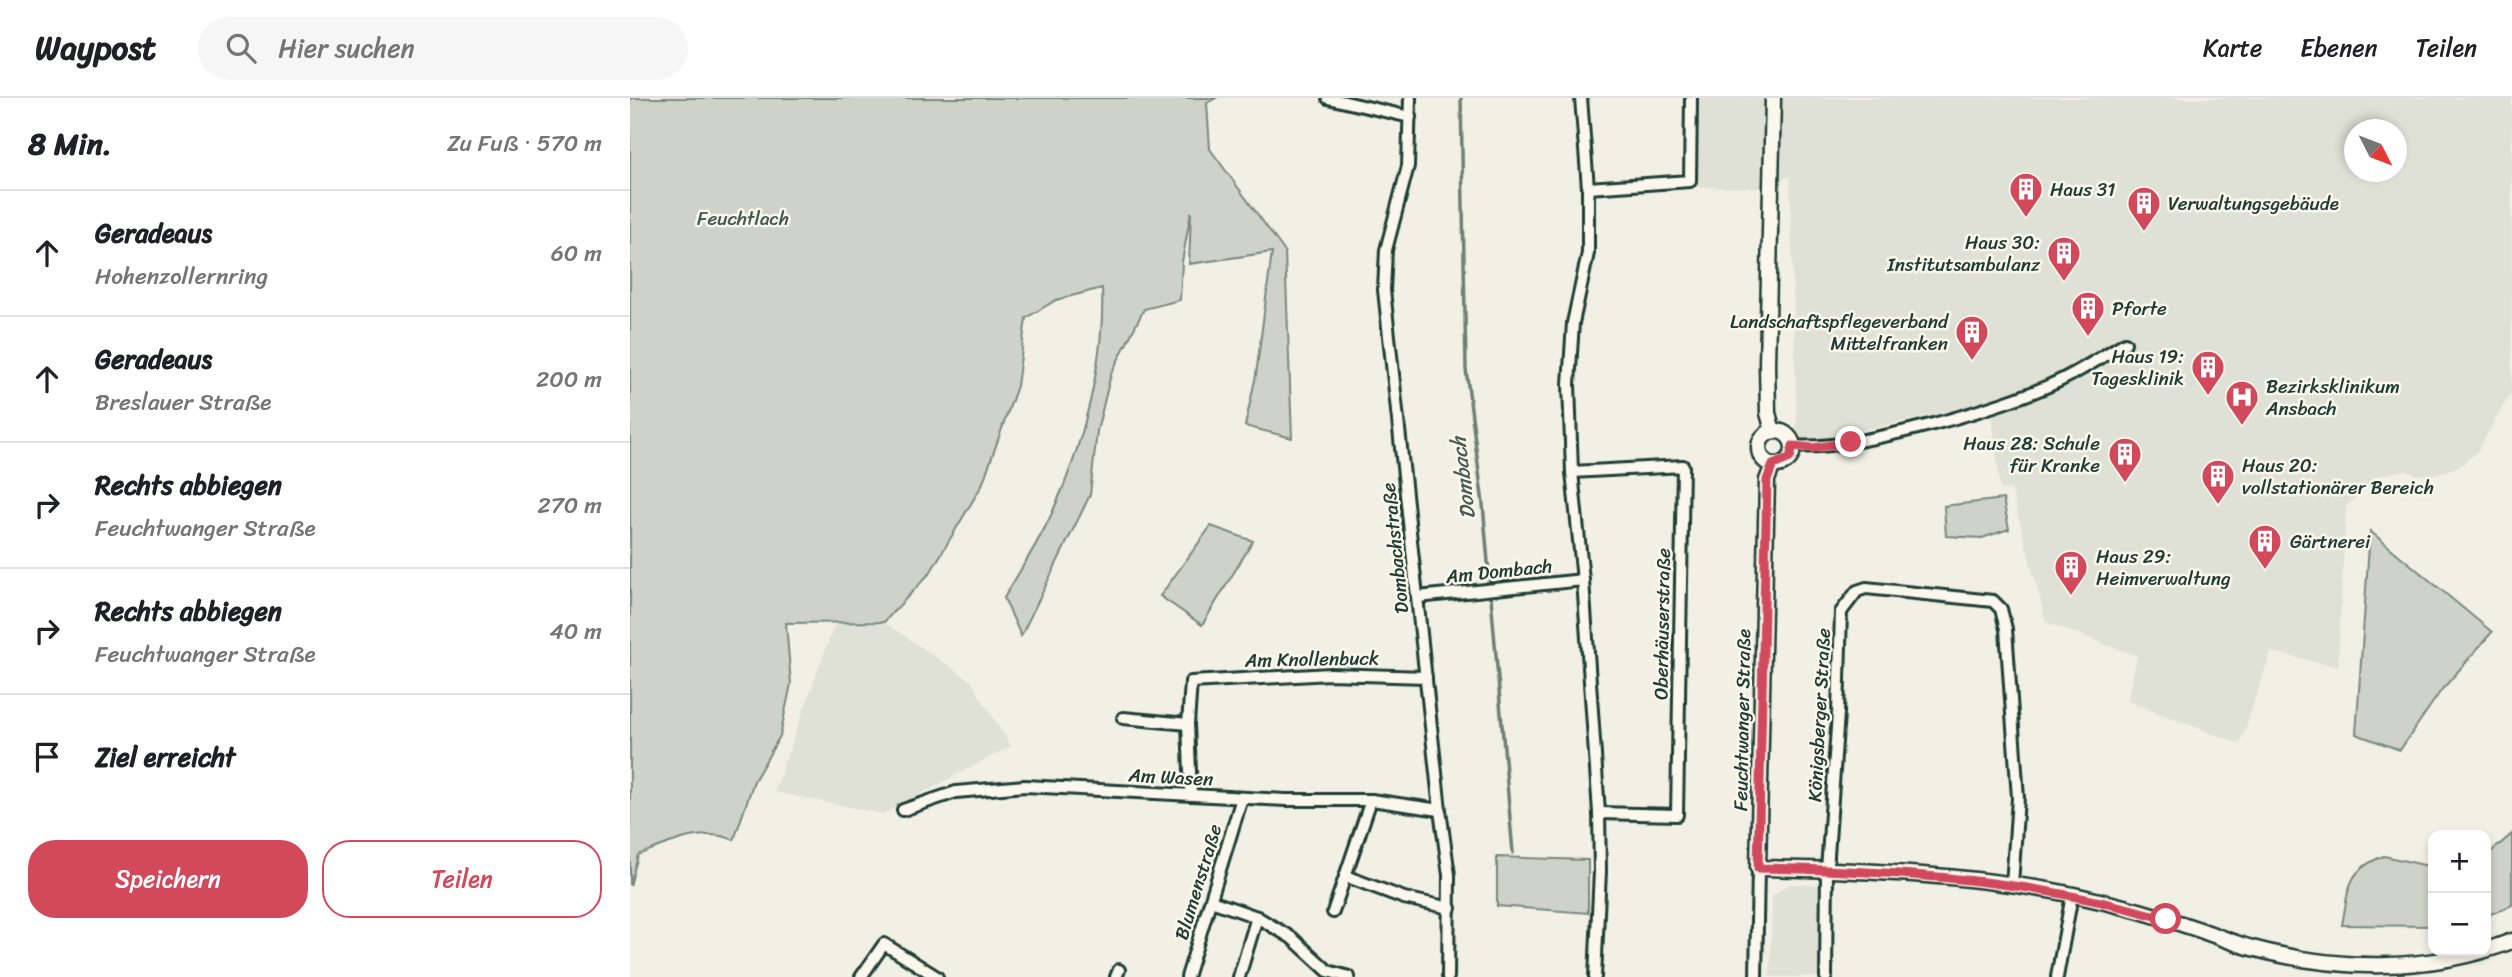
<!DOCTYPE html>
<html lang="de">
<meta charset="utf-8">
<style>
:root{--surface:#fff;--page:#f6f6f6;--text:#202124;--muted:#757577;--line:#e0e0e0;--accent:#d1495b}
body{margin:0;font-family:Sriracha,sans-serif;background:var(--page);color:var(--text)}
.controls{position:absolute;right:21px;bottom:21px;display:grid;overflow:hidden;border-radius:14px;box-shadow:0 4px 10px #0003}
.controls button{width:63px;height:63px;display:grid;place-items:center;padding:0;border:0;border-bottom:2px solid var(--line);background:var(--surface);color:var(--text);font:35px sans-serif}
.compass{position:absolute;left:1714px;top:21px;width:63px;height:63px;border-radius:50%;background:var(--surface);box-shadow:0 4px 10px #0003;rotate:132deg}
.stop{position:absolute;width:21px;height:21px;margin:-16px;border:5px solid #d1495b;border-radius:50%;background:#fff}
.stop.end{background:#d1495b;border-color:#fff;box-shadow:0 2px 7px #0008}
.list{margin:0;padding:0;list-style:none}
h2{display:flex;justify-content:space-between;align-items:center;height:91px;margin:0;padding:0 28px;font-size:30px}
h2 small{font-size:23px;font-weight:400;color:var(--muted)}
.list li{display:grid;grid-template-columns:46px 1fr auto;gap:21px;align-items:center;box-sizing:border-box;height:126px;padding:0 28px;border-top:2px solid var(--line)}
.list b{display:block;font-size:26px;white-space:nowrap}
.list p{margin:0;font-size:23px;white-space:nowrap;color:var(--muted)}
.list em{font-size:23px;font-style:normal;color:var(--muted)}
.actions{display:flex;gap:14px;padding:21px 28px}
.actions a{flex:1;padding:16px 0;border:2px solid var(--accent);border-radius:28px;text-align:center;font-size:24px;color:var(--accent)}
.actions .main{background:var(--accent);color:#fff}
.icon{flex:none;width:38px;height:38px;fill:none;stroke:currentColor;stroke-width:2;stroke-linecap:round;stroke-linejoin:round}
.map{position:relative;flex:none;width:1882px;height:879px;overflow:hidden}
header{display:flex;align-items:center;gap:42px;box-sizing:border-box;height:98px;padding:0 35px;background:var(--surface);border-bottom:2px solid var(--line)}
header strong{font-size:33px}
nav{display:flex;gap:38px;margin-inline-start:auto;font-size:24px}
.search{width:490px;height:63px;background:var(--page);display:flex;align-items:center;gap:18px;box-sizing:border-box;padding:0 24px;border-radius:38px;color:var(--muted);font-size:26px}
main{display:flex}
aside{flex:1;background:var(--surface)}
.map>svg:first-child{display:block}
</style>
<header>
<strong>Waypost</strong>
<div class="search"><svg class="icon" aria-label="search" viewBox="0 0 24 24"><circle cx="10" cy="10" r="6"/><path d="M15 15l6 6"/></svg>Hier suchen</div>
<nav><a>Karte</a><a>Ebenen</a><a>Teilen</a></nav>
</header>
<main>
<aside>
<h2>8 Min.<small>Zu Fuß · 570 m</small></h2>
<ul class="list">
<li><svg class="icon" aria-label="ahead" viewBox="0 0 24 24"><path d="M12 20V5M6 11l6-6 6 6"/></svg><div><b>Geradeaus</b><p>Hohenzollernring</p></div><em>60 m</em></li>
<li><svg class="icon" aria-label="ahead" viewBox="0 0 24 24"><path d="M12 20V5M6 11l6-6 6 6"/></svg><div><b>Geradeaus</b><p>Breslauer Straße</p></div><em>200 m</em></li>
<li><svg class="icon" aria-label="right" viewBox="0 0 24 24"><path d="M7 20v-9h11M14 6l5 5-5 5"/></svg><div><b>Rechts abbiegen</b><p>Feuchtwanger Straße</p></div><em>270 m</em></li>
<li><svg class="icon" aria-label="right" viewBox="0 0 24 24"><path d="M7 20v-9h11M14 6l5 5-5 5"/></svg><div><b>Rechts abbiegen</b><p>Feuchtwanger Straße</p></div><em>40 m</em></li>
<li><svg class="icon" aria-label="arrive" viewBox="0 0 24 24"><path d="M6 21V4h12l-3 4 3 4H6"/></svg><div><b>Ziel erreicht</b></div></li>
</ul>
<div class="actions"><a class="main">Speichern</a><a>Teilen</a></div>
</aside>
<div class="map">
<svg width="1882" height="879" viewBox="0 0 1882 879">
<rect width="100%" height="100%" fill="#f2f0e5"/>
<filter id="ink" filterUnits="userSpaceOnUse"><feTurbulence type="fractalNoise" baseFrequency=".0143" numOctaves="2"/><feDisplacementMap in="SourceGraphic" scale="14" xChannelSelector="R" yChannelSelector="G"/><feConvolveMatrix kernelMatrix="1 2 1 2 8 2 1 2 1" color-interpolation-filters="sRGB"/></filter>
<g filter="url(#ink)">
<g fill="#e0e1d6" fill-rule="evenodd">
<path d="M1056 0H1882V293L1847 354 1832 367 1808 376 1786 377 1775 372 1750 378 1716 408 1708 569 1641 554 1610 646 1497 603 1507 558 1416 524 1381 391 1370 392 1361 305 1167 346 1160 78 1129 90 1054 89ZM1724 32H1766V74H1724Z"/>
<polygon points="254,524 340,582 381,648 253,716 144,694 205,525"/>
<polygon points="1159,786 1191,787 1189,879 1140,879 1142,798"/>
</g>
<g fill="#cfd2c8" stroke="#77887e" stroke-width="2">
<path d="M0 0H586L577 5 580 51 655 154 662 340 615 328 626 277 642 154 559 166 561 114 552 164 550 202 514 211 481 276 467 333 460 397 391 538 374 500C390 472 409 444 422 415 453 349 475 262 472 190L426 202 396 220 387 288 352 387 300 475 254 524 156 525 161 586 150 638 124 683 104 742C73 728 37 746 8 757L0 788Z"/>
<polygon points="1373,401 1379,431 1352,440 1316,438 1314,408"/>
<polygon points="581,428 623,443 572,527 530,498"/>
<polygon points="1740,433 1862,534 1810,594 1770,652 1726,636"/>
<polygon points="1882,736 1882,807 1856,818 1856,758"/>
<path d="M1754 758 1803 769V828L1712 827C1719 791 1716 772 1754 758Z"/>
<polygon points="867,759 958,762 958,815 867,808"/>
</g>
<g fill="none" stroke-linecap="round" stroke-linejoin="round">
<polyline stroke="#6e7f75" stroke-width="3.5" points="831,0 836,271 853,406 883,755"/>
<defs>
<g id="minor">
<polyline points="698,0 780,19"/>
<polyline points="780,0 778,68 756,152 754,192 810,712 819,777 818,879"/>
<polyline points="951,0 958,90 958,155 943,225 939,286 942,374 953,482 969,715 970,773 965,879"/>
<polyline points="958,90 1060,83 1061,0"/>
<path d="M1163 348C1221 354 1376 309 1429 283 1452 272 1473 258 1495 245"/>
<polyline points="942,374 1053,368 1047,717 969,715"/>
<polyline points="788,499 953,482"/>
<polyline points="493,620 558,626"/>
<polyline points="561,697 558,626 561,584 700,576 796,579"/>
<polyline points="273,712 326,694 395,688 656,702 741,702 810,712"/>
<polyline points="715,778 774,800 820,810"/>
<polyline points="581,803 627,819 662,840 698,873 719,879"/>
<polyline points="703,814 741,702"/>
<polyline points="231,879 254,846 307,879"/>
<polyline points="486,879 489,872"/>
<polyline points="557,879 612,700"/>
<polyline points="609,879 627,819"/>
<polyline points="1126,879 1128,770"/>
<polyline points="1196,879 1197,772 1208,615 1211,514 1227,493 1236,490 1363,503 1371,511 1376,531 1388,700 1382,787"/>
<polyline points="1427,879 1442,797"/>
</g>
<g id="major">
<polyline points="1143,0 1137,267 1138,315 1143,333"/>
<circle cx="1146" cy="350" r="17"/>
<path d="M1143 367 1137 382 1128 770C1232 772 1341 776 1444 797 1486 806 1527 817 1567 831 1585 837 1603 845 1622 850 1706 873 1800 875 1882 843"/>
</g>
</defs>
<use href="#minor" stroke="#1f3d34" stroke-width="16"/>
<use href="#major" stroke="#1f3d34" stroke-width="19"/>
<use href="#minor" stroke="#fbf7ec" stroke-width="10"/>
<use href="#major" stroke="#fbf7ec" stroke-width="14"/>
</g>
</g>
<g fill="none" stroke-linecap="round" stroke-linejoin="round" filter="url(#ink)">
<path stroke="#d1495b" stroke-width="9" d="M1221 344 1183 350 1163 348 1160 360 1143 367 1137 382 1128 770C1265 773 1404 781 1536 821"/>
</g>
<defs>
<symbol id="building-pin" viewBox="-11 -11 22 30"><path d="M0 17L-7.5 6A9.5 9.5 0 1 1 7.5 6Z" fill="#d1495b" stroke="#fbf7ec"/><path d="M-4-6H4V6H1V3H-1V6H-4ZM-2.5-4.3h1.7v1.8h-1.7ZM.8-4.3h1.7v1.8H.8ZM-2.5-1h1.7V.8h-1.7ZM.8-1h1.7V.8H.8Z" fill="#fff"/></symbol>
<symbol id="hospital-pin" viewBox="-11 -11 22 30"><path d="M0 17L-7.5 6A9.5 9.5 0 1 1 7.5 6Z" fill="#d1495b" stroke="#fbf7ec"/><path d="M-5-5h3v3.5h4V-5h3V5h-3V1.5h-4V5h-3Z" fill="#fff"/></symbol>
</defs>
<g fill-rule="evenodd">
<use href="#building-pin" x="1377" y="72" width="38" height="52"/>
<use href="#building-pin" x="1495" y="86" width="38" height="52"/>
<use href="#building-pin" x="1415" y="136" width="38" height="52"/>
<use href="#building-pin" x="1439" y="191" width="38" height="52"/>
<use href="#building-pin" x="1323" y="215" width="38" height="52"/>
<use href="#building-pin" x="1559" y="250" width="38" height="52"/>
<use href="#hospital-pin" x="1593" y="280" width="38" height="52"/>
<use href="#building-pin" x="1476" y="337" width="38" height="52"/>
<use href="#building-pin" x="1569" y="359" width="38" height="52"/>
<use href="#building-pin" x="1616" y="424" width="38" height="52"/>
<use href="#building-pin" x="1422" y="450" width="38" height="52"/>
</g>
<g text-anchor="middle" dominant-baseline="central" stroke-width="5" stroke-linejoin="round" paint-order="stroke">
<g font-size="19" fill="#1f3d34" stroke="#fbf7ec" text-anchor="start">
<text x="1420" y="91">Haus 31</text>
<text x="1538" y="105">Verwaltungsgebäude</text>
<text x="1410" y="144" text-anchor="end">Haus 30:<tspan x="1410" dy="22">Institutsambulanz</tspan></text>
<text x="1482" y="210">Pforte</text>
<text x="1318" y="223" text-anchor="end">Landschaftspflegeverband<tspan x="1318" dy="22">Mittelfranken</tspan></text>
<text x="1554" y="258" text-anchor="end">Haus 19:<tspan x="1554" dy="22">Tagesklinik</tspan></text>
<text x="1636" y="288">Bezirksklinikum<tspan x="1636" dy="22">Ansbach</tspan></text>
<text x="1470" y="345" text-anchor="end">Haus 28: Schule<tspan x="1470" dy="22">für Kranke</tspan></text>
<text x="1612" y="367">Haus 20:<tspan x="1612" dy="22">vollstationärer Bereich</tspan></text>
<text x="1660" y="443">Gärtnerei</text>
<text x="1466" y="458">Haus 29:<tspan x="1466" dy="22">Heimverwaltung</tspan></text>
</g>
<g font-size="19" fill="#425b52" stroke="#fbf7ec">
<text x="113" y="120">Feuchtlach</text>
</g>
<g font-size="19" fill="#1f3d34" stroke="#fbf7ec">
<text transform="translate(765 450) rotate(-96)">Dombachstraße</text>
<text transform="translate(869 473) rotate(-6)">Am Dombach</text>
<text transform="translate(1032 526) rotate(-89)">Oberhäuserstraße</text>
<text transform="translate(682 561) rotate(-1)">Am Knollenbuck</text>
<text transform="translate(1189 617) rotate(-87)">Königsberger Straße</text>
<text transform="translate(1112 622) rotate(-89)">Feuchtwanger Straße</text>
<text transform="translate(541 679) rotate(3)">Am Wasen</text>
<text transform="translate(568 784) rotate(-73)">Blumenstraße</text>
</g>
<g font-size="21" font-style="italic" fill="#465e55" stroke="#fbf7ec">
<text transform="translate(833 380) rotate(-97)">Dombach</text>
</g>
</g>
</svg>
<div class="controls">
<button>+</button>
<button>−</button>
</div>
<svg class="compass" viewBox="-18 -18 36 36"><path d="M0-13l5 13h-10z" fill="#e53935"/><path d="M0 13l5-13h-10z" fill="#757577"/></svg>
<div class="stop" style="left:1536px;top:821px"></div>
<div class="stop end" style="left:1221px;top:344px"></div>
</div>
</main>
